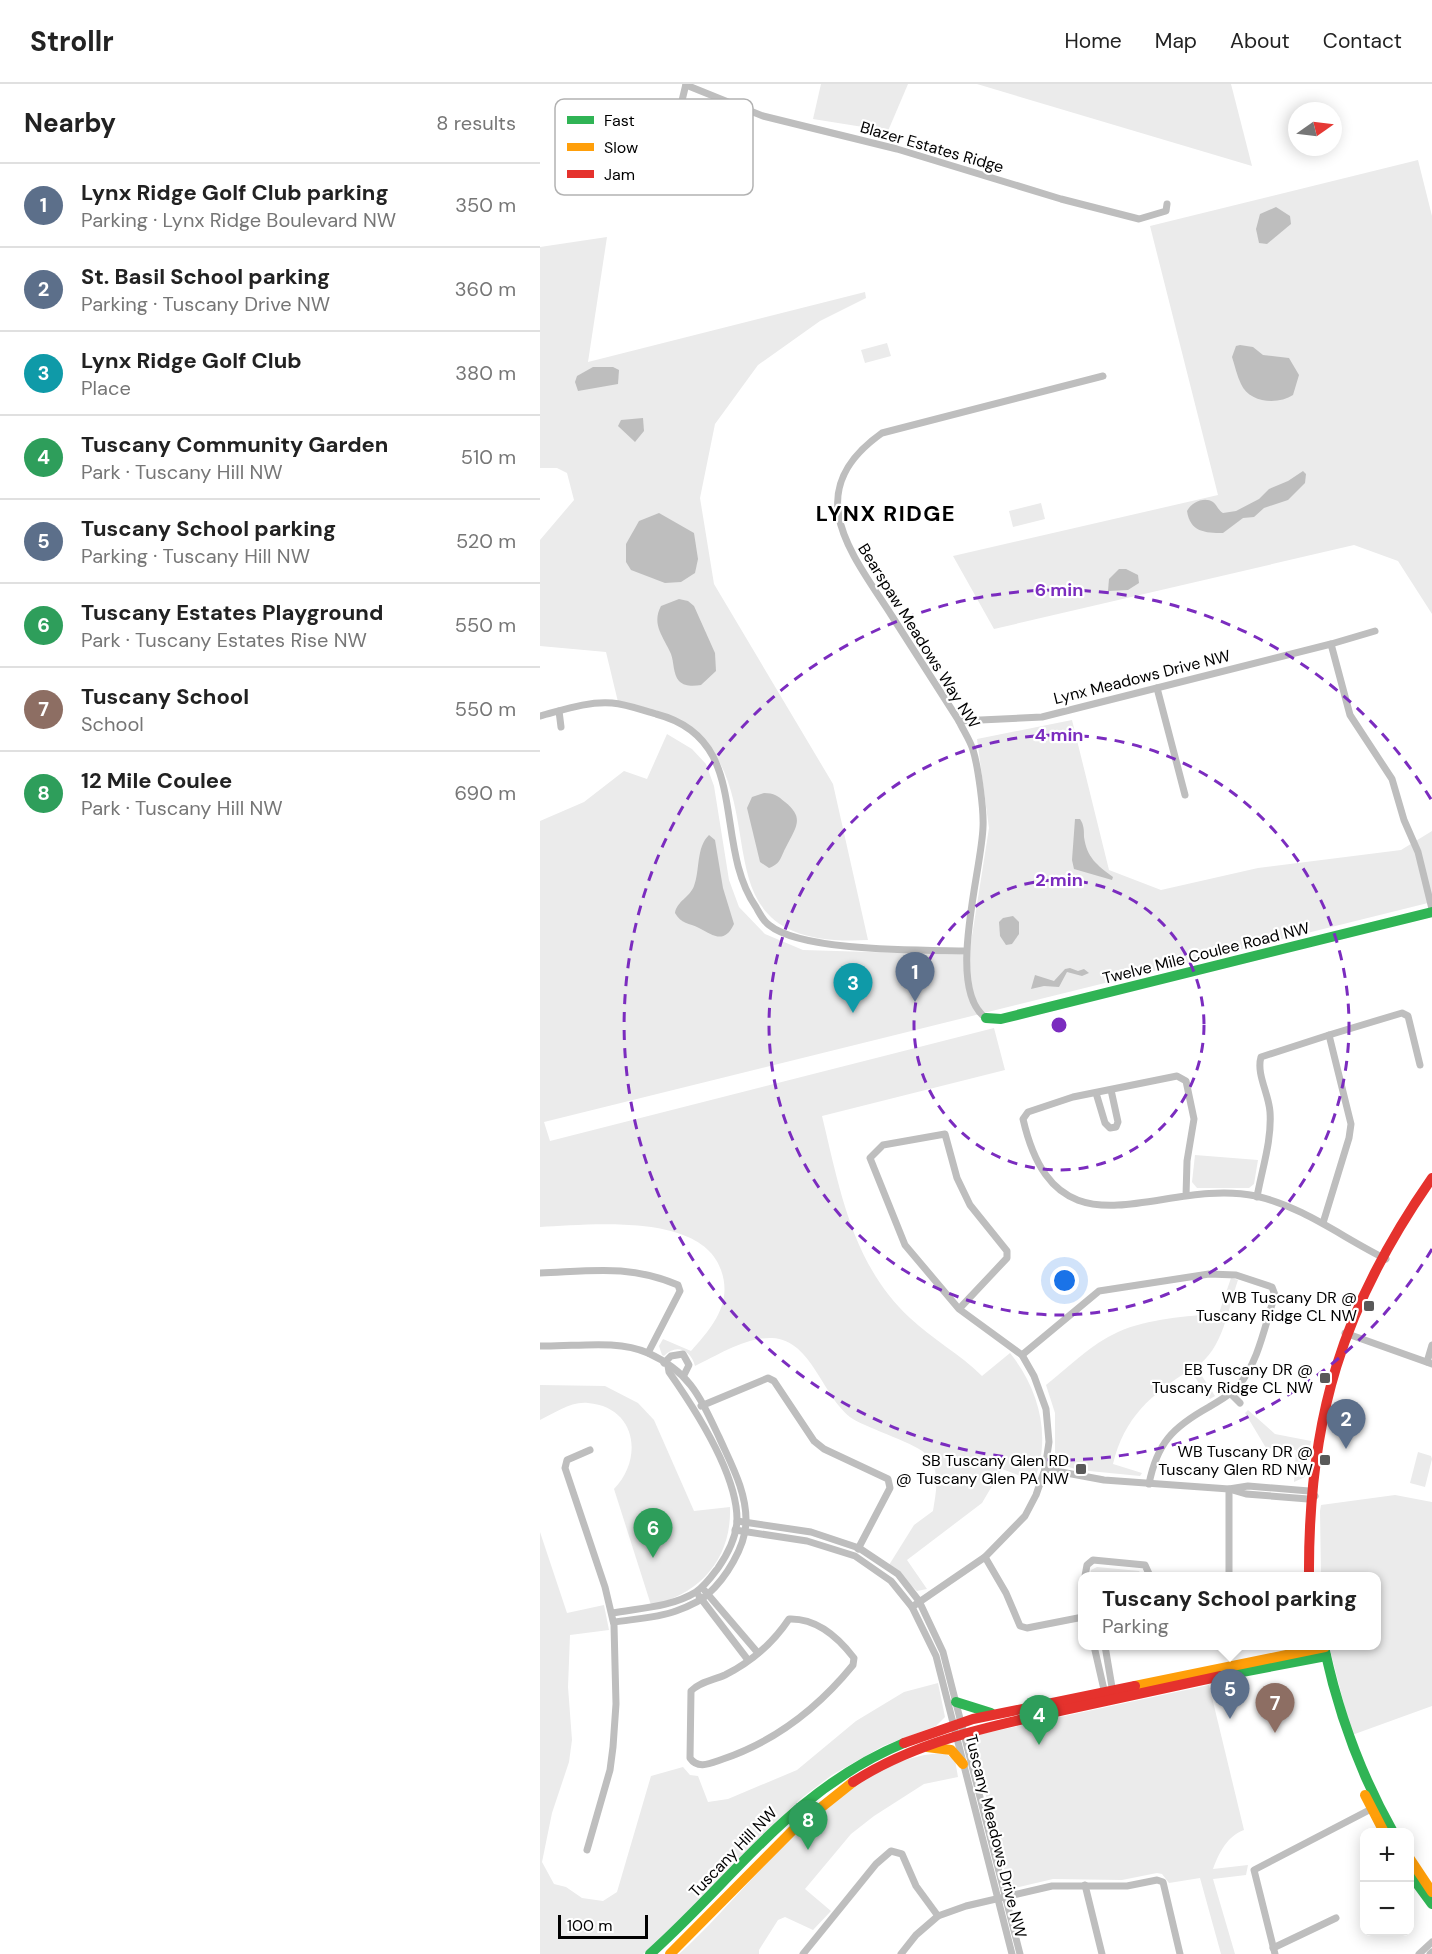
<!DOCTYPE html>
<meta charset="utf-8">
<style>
:root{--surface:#fff;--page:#f6f6f6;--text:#222;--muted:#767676;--line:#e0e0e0;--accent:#595959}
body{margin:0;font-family:"DM Sans",sans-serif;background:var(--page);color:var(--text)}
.controls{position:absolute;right:18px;bottom:18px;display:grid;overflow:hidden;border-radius:12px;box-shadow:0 3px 15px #0003}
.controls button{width:54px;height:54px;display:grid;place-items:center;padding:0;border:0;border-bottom:2px solid var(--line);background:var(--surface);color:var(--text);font:30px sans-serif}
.compass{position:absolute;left:748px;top:18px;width:54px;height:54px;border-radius:50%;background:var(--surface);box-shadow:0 3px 15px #0003;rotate:76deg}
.scale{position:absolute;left:18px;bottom:15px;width:90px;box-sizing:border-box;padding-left:6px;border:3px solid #000;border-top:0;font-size:16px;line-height:21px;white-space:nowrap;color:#000;-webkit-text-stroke:4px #fff;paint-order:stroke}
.you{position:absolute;left:525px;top:1197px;width:21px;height:21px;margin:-15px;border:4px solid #fff;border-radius:50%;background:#1a73e8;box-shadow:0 0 0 9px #1a73e833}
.badge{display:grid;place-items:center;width:39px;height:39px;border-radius:50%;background:var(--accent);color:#fff;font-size:20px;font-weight:700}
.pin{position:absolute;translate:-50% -50px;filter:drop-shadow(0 2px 3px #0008)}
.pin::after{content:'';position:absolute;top:32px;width:21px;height:18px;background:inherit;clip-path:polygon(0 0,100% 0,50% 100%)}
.popup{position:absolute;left:538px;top:1488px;width:303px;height:78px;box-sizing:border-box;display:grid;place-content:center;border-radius:12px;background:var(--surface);filter:drop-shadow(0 2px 4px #0005);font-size:20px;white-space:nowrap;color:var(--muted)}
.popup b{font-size:22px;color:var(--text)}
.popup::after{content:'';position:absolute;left:50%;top:100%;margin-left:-12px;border:12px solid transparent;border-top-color:var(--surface)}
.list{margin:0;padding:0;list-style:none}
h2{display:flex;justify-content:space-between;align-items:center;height:78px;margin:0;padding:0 24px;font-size:26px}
h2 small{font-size:20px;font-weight:400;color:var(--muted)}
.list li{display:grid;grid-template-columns:39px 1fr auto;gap:18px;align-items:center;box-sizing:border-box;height:84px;padding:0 24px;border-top:2px solid var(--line)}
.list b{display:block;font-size:22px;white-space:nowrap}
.list p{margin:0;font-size:20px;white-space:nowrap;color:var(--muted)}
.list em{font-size:20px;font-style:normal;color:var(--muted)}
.map{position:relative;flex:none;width:892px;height:1870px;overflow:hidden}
header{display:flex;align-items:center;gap:36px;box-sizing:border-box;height:84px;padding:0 30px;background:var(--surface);border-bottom:2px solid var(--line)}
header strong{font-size:28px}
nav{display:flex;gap:33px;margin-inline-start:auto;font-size:21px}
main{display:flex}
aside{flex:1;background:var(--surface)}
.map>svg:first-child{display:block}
</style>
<header>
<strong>Strollr</strong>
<nav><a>Home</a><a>Map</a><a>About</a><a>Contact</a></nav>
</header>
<main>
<aside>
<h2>Nearby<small>8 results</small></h2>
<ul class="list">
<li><span class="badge" style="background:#5c6f8a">1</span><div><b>Lynx Ridge Golf Club parking</b><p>Parking · Lynx Ridge Boulevard NW</p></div><em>350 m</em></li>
<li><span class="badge" style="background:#5c6f8a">2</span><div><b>St. Basil School parking</b><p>Parking · Tuscany Drive NW</p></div><em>360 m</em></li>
<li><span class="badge" style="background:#0f9aa8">3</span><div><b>Lynx Ridge Golf Club</b><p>Place</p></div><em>380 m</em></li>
<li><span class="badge" style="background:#2e9e5b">4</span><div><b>Tuscany Community Garden</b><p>Park · Tuscany Hill NW</p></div><em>510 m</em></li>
<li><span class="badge" style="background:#5c6f8a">5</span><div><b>Tuscany School parking</b><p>Parking · Tuscany Hill NW</p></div><em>520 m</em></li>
<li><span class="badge" style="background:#2e9e5b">6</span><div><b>Tuscany Estates Playground</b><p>Park · Tuscany Estates Rise NW</p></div><em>550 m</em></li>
<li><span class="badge" style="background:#8d6e63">7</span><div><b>Tuscany School</b><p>School</p></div><em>550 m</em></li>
<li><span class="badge" style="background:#2e9e5b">8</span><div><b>12 Mile Coulee</b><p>Park · Tuscany Hill NW</p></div><em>690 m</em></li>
</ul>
</aside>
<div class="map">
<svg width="892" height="1870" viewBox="0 0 892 1870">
<rect width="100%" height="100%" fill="#fff"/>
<g fill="#ebebeb">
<polygon points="281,0 368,0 348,47 273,35"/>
<polygon points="437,0 691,0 712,82"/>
<polygon points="878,76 892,132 892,530 858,477 814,461 454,545 413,472 678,411 610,142"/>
<path d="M67 153 48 278 325 208 326 214 280 237 218 281 175 340 160 414 174 500 293 700 328 856C154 865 235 733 162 653 143 632 105 626 78 618L66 568 0 562V456L34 416 27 389 17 384H0V163Z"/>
<polygon points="347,259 351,272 325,279 321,266"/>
<polygon points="501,419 505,435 473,443 469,427"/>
<path d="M532 636 569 786 621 806 718 784 861 766 892 747V818L4 1038 10 1057 454 944 465 986 282 1032C300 1106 312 1180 370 1234 392 1255 420 1270 442 1292L470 1269C499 1305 512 1353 494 1397L462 1385 442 1419 367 1476 387 1505 377 1507 349 1481 374 1441 393 1427C396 1407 401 1388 387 1371 378 1360 329 1345 313 1335 282 1314 273 1256 232 1254 206 1253 178 1271 155 1282 151 1266 136 1259 124 1272L122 1271 119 1262 123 1255 151 1267C172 1244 193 1219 181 1186 161 1128 49 1141 0 1143V737L44 718 84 687 107 695 127 650 152 665 166 680 174 702 189 796 199 823 225 850 263 866 429 871 449 744 437 655Z"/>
<polygon points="655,1071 718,1076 714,1100 709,1104 657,1104 652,1098"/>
<path d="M691 1194 698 1196C688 1225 683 1265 656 1283L675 1312 670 1315 650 1286C611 1310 584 1334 573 1380L602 1389 600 1392 539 1386 518 1380 515 1374V1329L506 1301C529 1283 551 1260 578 1248 609 1234 646 1233 679 1229Z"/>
<path d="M0 1301 65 1302 98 1319 114 1336 154 1427 190 1423C192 1474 160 1511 111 1521L74 1405C104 1374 96 1323 48 1319 31 1317 15 1329 0 1336Z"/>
<polygon points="708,1326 735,1350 771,1357 765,1393 754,1398 756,1366 726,1364 705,1329"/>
<polygon points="878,1368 891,1372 892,1375 885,1403 870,1399"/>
<polygon points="855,1411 892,1418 892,1622 812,1651 789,1562 837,1562 837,1492 781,1492 780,1427 781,1421"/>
<polygon points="0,1448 27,1529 64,1521 69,1546 30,1551 28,1603 32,1656 29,1678 12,1729 2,1778 14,1800 26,1803 42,1814 63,1817 77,1808 111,1692 143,1683 150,1691 158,1692 168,1718 188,1715 257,1686 316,1637 364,1608 398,1599 405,1633 396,1642 343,1662 292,1691 259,1716 128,1850 103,1870 0,1870"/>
<polygon points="557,1483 599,1487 602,1492 550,1492 551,1486"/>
<path d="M669 1601 704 1746C687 1752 679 1769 673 1785L708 1781 706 1791 673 1795 695 1870H681L660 1794 629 1799 622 1790 617 1789 582 1796 513 1795 475 1804 468 1800 433 1660 437 1651Z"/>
<path d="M404 1669 415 1676 418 1693 384 1700 334 1732 311 1750 265 1805 291 1827 273 1846 245 1833 238 1836 219 1866V1870H139C210 1807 300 1672 404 1669Z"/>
</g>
<g fill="#bebebe">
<polygon points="736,123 750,132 751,140 727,160 719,159 716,145 720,130"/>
<path d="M700 261 713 263 723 271 749 274 759 291 753 311C738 321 709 319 701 300 697 292 695 282 692 273L696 262Z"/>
<polygon points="53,283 73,283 79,286 78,300 38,307 35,298 37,292"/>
<polygon points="103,334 104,347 95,358 78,342 81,336"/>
<path d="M763 387 766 390 765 399 748 416 724 424 714 433 703 434 683 449C665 449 650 448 647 427 651 419 664 412 673 418 677 421 678 426 683 429L696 427 719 415 729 405 748 397Z"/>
<polygon points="119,429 154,449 158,475 155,489 141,498 125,499 91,486 86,478 86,460 99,437"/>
<polygon points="579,485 586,485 598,491 599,499 588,506 568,507 569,495"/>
<path d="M139 515 148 517 154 522 175 569 176 587 161 601C154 602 145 603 139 597 133 590 134 578 131 570 124 553 111 541 121 522Z"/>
<path d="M224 709C234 709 238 712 245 718 265 734 256 743 246 763 241 772 241 780 229 784L220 778 207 724 212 713Z"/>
<path d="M535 735H540C544 741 544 746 544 753 547 774 557 781 573 793L572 796 534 785 532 776Z"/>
<path d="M169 751 175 756 183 804 194 840C184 861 173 851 159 844 149 839 141 840 135 829 137 817 150 813 154 802 160 787 156 763 169 751Z"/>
<polygon points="473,832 479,838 479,850 472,860 466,861 460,852 459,838 463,834"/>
<polygon points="530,884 538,887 544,885 549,889 542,892 527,888 519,903 504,902 491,905 495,891 514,897 525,885"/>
</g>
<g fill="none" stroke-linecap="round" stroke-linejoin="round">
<g stroke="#bebebe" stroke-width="7">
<polyline points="146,1 223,32 357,65 521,115 599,135 626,127 627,120"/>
<polyline points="123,68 132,58 146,0"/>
<polyline points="791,560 835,547"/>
<polyline points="617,604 645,711"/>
<polyline points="19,627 21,643"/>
<path d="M0 632C23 626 48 617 72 619 86 620 102 626 116 630 213 655 171 758 216 823 219 828 223 837 229 841 262 868 381 866 426 867"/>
<polyline points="419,637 502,633 791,560 810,631 852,695 864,736 878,768 892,825"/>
<path d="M446 934C405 905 442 786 443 743 444 726 438 682 433 666 430 656 423 646 419 637 396 601 373 565 350 529 309 466 260 407 342 349L563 292"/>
<polyline points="789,951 862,929 868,932 880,981"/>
<polyline points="556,1009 565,1039 570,1044 576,1043 578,1038 571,1006"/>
<path d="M646 1112 647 1077 654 1035 646 997 637 992 533 1013 488 1028 483 1035C517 1182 620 1092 716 1112 764 1123 803 1154 846 1175"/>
<path d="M717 1113C722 1085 732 1056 730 1028 729 1010 716 990 721 973L789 951 811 1040 809 1054 783 1139"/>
<path d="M0 1189C51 1187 89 1180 138 1201L140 1207 108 1269"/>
<polyline points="805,1249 892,1280"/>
<path d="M0 1262C35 1263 76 1255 108 1269 150 1288 160 1313 179 1353 191 1380 207 1408 206 1439 205 1463 186 1494 168 1510 160 1518 147 1523 136 1527 117 1534 94 1535 74 1538"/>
<path d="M482 1271 559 1207 669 1190 696 1191 732 1203 735 1211C725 1240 719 1277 699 1301 691 1311 680 1316 669 1323 633 1343 617 1359 609 1400"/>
<polyline points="887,1278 892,1261"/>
<polyline points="124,1279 131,1272 143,1270 149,1281 144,1291"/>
<polyline points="691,1310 700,1319"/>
<polyline points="161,1322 228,1294 234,1297 274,1357 284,1365 348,1395 350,1404 318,1465"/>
<polyline points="505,1385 564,1396 689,1405 706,1410 768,1415 775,1412 769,1407 708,1402 689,1405"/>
<polyline points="689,1405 689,1492"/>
<polyline points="197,1437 271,1448 319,1464 358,1490 379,1517 403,1568 480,1870"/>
<polyline points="195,1446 267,1457 315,1472 351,1497 372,1523 396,1572 472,1870"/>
<polyline points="445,1473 466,1509 480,1542 487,1544 543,1533"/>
<polyline points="545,1492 547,1481 553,1476 605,1481 610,1492"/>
<polyline points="165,1507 218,1569"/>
<polyline points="159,1512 208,1576"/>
<polyline points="372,1523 445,1473 485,1432 496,1411 505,1385 509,1358 506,1325 494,1292 482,1271 419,1225 365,1161 330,1074 343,1061 405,1050 417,1094 430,1121 467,1167 467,1174 419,1225"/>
<path d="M72 1529C100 1524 132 1523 156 1508 165 1502 172 1492 178 1484 187 1471 196 1454 197 1437 198 1391 155 1325 129 1288L128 1282"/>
<path d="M249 1535C277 1534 298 1553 314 1574L313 1581C278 1624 236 1657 183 1675 171 1679 158 1686 150 1674L151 1607C159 1598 174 1596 185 1591 211 1578 233 1559 249 1535Z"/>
<polyline points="554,1562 565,1610"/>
<polyline points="565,1562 573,1609"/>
<polyline points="47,1766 70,1686 73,1663 76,1620 74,1541 65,1503 25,1384 27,1376 50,1366"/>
<polyline points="545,1801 562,1870"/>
<polyline points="733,1864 796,1834"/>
<polyline points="263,1870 336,1780 351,1767 362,1770 376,1802 398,1832"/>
<polyline points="361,1870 376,1851 398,1832 426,1822 512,1802 587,1802 617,1796 623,1798 640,1870"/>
<polyline points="735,1870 714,1786 835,1723"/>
<polyline points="879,1870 892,1858"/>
<polyline points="890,1870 892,1868"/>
</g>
<g stroke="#30b455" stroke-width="10">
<polyline points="446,934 461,935 892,828"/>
<path d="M785 1567C799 1631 821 1691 853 1748"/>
<polyline points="681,1592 786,1572"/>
<polyline points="416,1618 451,1629"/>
<polyline points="870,1790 892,1820"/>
<path d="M110 1870C196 1793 253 1705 364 1659"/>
</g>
<g stroke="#ff9f0a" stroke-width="10">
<polyline points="595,1602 785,1563"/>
<polyline points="387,1663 411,1666 423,1680"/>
<polyline points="825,1711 844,1748"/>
<polyline points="870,1775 892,1808"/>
<polyline points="130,1870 254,1745 313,1698"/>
</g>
<g stroke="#e5322d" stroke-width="10">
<path d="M769 1492C768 1335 802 1223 892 1094"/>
<polyline points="364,1659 433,1635 595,1602"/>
<path d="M313 1698C376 1657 451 1642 524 1626 577 1615 629 1603 681 1592"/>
</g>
</g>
<g fill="none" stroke="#7b2cbf" stroke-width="3" stroke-dasharray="10 8">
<circle cx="519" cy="941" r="145"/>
<circle cx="519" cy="941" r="290"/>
<path d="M892 1165A435 435 0 1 1 892 717"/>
</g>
<g fill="#595959" stroke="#fff" stroke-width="2">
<rect x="823" y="1216" width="12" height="12" rx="3"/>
<rect x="779" y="1288" width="12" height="12" rx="3"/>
<rect x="779" y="1370" width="12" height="12" rx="3"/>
<rect x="535" y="1379" width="12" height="12" rx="3"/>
</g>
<g text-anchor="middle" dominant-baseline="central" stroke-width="4.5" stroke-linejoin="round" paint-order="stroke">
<g font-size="16" fill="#000" stroke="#fff">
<text transform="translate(392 63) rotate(16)">Blazer Estates Ridge</text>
<text transform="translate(379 552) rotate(58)">Bearspaw Meadows Way NW</text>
<text transform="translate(602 593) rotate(-14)">Lynx Meadows Drive NW</text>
<text transform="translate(666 869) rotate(-14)">Twelve Mile Coulee Road NW</text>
<text transform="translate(456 1752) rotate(76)">Tuscany Meadows Drive NW</text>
<text transform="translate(193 1768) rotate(-46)">Tuscany Hill NW</text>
</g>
<g font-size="16" fill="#000" stroke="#fff" text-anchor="end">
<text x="817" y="1213">WB Tuscany DR @<tspan x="817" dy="18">Tuscany Ridge CL NW</tspan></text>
<text x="773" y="1285">EB Tuscany DR @<tspan x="773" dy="18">Tuscany Ridge CL NW</tspan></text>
<text x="773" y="1367">WB Tuscany DR @<tspan x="773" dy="18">Tuscany Glen RD NW</tspan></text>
<text x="529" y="1376">SB Tuscany Glen RD<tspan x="529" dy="18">@ Tuscany Glen PA NW</tspan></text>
</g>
<g font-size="22" font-weight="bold" letter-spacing="1.5" fill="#000" stroke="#fff">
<text x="346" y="429">LYNX RIDGE</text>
</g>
</g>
<rect x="15" y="15" width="198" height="96" rx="9" fill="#fff" stroke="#b2b2b2" stroke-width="1.5"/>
<rect x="27" y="32" width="27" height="8" fill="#30b455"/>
<rect x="27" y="59" width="27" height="8" fill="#ff9f0a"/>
<rect x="27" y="86" width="27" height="8" fill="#e5322d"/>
<g font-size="16" fill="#000">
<text x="64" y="42">Fast</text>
<text x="64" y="69">Slow</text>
<text x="64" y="96">Jam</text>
</g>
<circle cx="519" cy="941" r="9" fill="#7b2cbf" stroke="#fff" stroke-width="3"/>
<g font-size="18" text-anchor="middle" font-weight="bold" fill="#7b2cbf" stroke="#fff" stroke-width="4.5" stroke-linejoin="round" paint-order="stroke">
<text x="519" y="512">6 min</text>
<text x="519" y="657">4 min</text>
<text x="519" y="802">2 min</text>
</g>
</svg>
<div class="controls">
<button>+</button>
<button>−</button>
</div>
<svg class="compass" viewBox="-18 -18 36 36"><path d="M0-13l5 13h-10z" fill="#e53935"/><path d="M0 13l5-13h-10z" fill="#767676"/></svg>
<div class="scale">100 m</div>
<div class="you"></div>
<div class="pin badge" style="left:375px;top:918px;background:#5c6f8a">1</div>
<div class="pin badge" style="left:806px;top:1365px;background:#5c6f8a">2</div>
<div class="pin badge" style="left:313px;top:929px;background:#0f9aa8">3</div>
<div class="pin badge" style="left:499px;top:1661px;background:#2e9e5b">4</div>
<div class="pin badge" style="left:690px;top:1635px;background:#5c6f8a">5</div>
<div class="popup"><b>Tuscany School parking</b>Parking</div>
<div class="pin badge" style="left:113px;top:1474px;background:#2e9e5b">6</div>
<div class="pin badge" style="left:735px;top:1649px;background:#8d6e63">7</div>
<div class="pin badge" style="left:268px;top:1766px;background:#2e9e5b">8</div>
</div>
</main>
